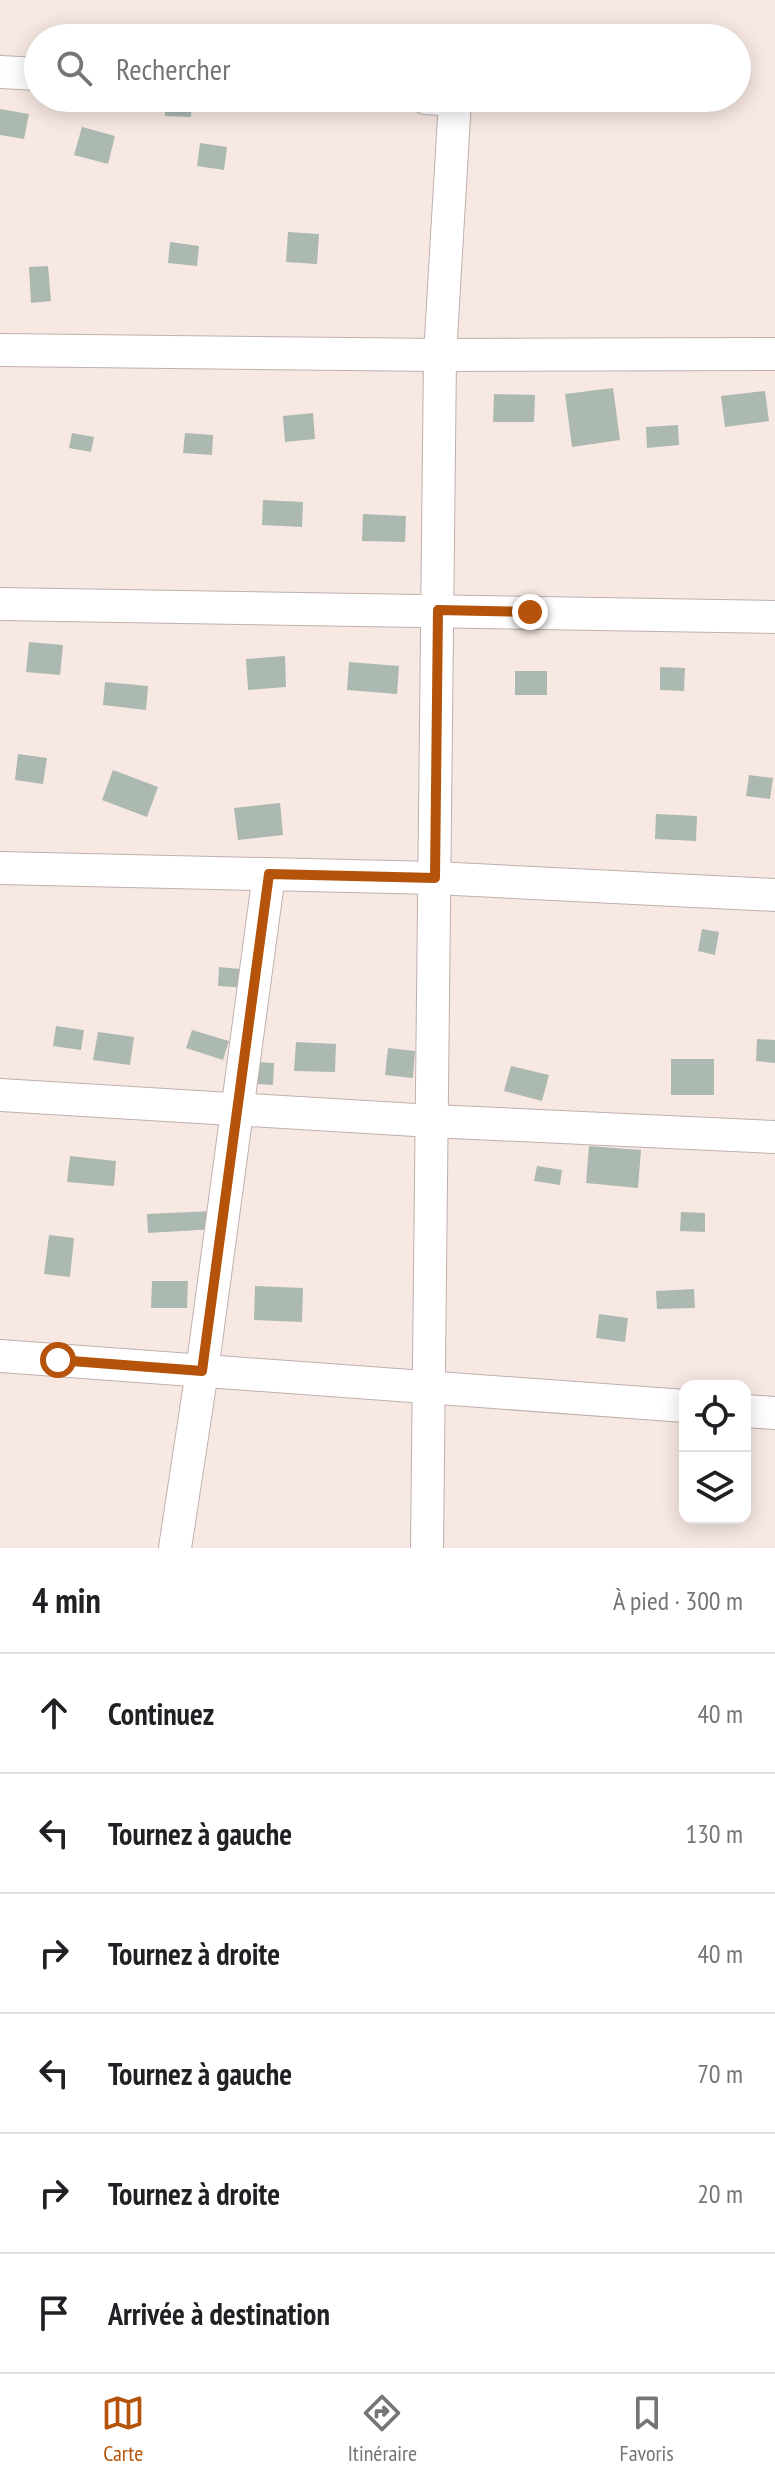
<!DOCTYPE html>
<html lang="fr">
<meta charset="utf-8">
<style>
:root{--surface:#fff;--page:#f6f6f6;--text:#202124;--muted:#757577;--line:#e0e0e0;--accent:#b45309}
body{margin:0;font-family:"PT Sans Narrow",sans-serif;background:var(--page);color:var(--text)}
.controls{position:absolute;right:24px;bottom:24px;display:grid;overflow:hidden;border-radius:16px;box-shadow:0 4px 20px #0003}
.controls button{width:72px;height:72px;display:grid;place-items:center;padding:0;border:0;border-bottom:2px solid var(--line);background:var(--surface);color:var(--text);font:40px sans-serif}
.stop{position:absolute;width:24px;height:24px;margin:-18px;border:6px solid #b45309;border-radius:50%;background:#fff}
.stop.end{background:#b45309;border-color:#fff;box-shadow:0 2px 8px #0008}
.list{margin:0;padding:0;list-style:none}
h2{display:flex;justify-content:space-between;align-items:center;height:104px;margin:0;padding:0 32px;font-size:34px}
h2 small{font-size:26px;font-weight:400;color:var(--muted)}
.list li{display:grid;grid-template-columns:52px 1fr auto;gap:24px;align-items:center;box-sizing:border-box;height:120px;padding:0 32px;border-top:2px solid var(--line)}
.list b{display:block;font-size:30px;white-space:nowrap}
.list em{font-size:26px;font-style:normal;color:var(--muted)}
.icon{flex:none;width:44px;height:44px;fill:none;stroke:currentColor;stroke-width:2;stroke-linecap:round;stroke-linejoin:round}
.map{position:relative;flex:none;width:775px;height:1548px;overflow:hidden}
.search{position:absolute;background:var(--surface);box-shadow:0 4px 20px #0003;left:24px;right:24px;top:24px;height:88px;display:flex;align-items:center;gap:20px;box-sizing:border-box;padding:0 28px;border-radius:44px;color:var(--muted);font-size:30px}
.sheet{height:824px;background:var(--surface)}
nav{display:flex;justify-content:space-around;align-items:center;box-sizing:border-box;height:112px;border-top:2px solid var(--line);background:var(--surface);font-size:22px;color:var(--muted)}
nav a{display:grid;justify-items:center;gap:4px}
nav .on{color:var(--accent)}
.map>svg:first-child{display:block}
</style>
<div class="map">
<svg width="775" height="1548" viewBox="0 0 775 1548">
<rect width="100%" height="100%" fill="#f8e8e3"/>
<g fill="#abb9b1">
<polygon points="165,98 192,99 191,117 165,116"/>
<polygon points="0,109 29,114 24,139 0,135"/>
<polygon points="82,127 115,136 108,164 74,155"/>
<polygon points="200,143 227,147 224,170 197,166"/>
<polygon points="288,232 319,234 317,264 286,262"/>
<polygon points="170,242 199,246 197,266 168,263"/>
<polygon points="48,266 51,301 31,303 29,267"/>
<polygon points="613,388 620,440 572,447 565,394"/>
<polygon points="765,391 769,421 725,427 721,396"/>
<polygon points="494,394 535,395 534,422 493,422"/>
<polygon points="313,413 315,439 285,442 283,416"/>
<polygon points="678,425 679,445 647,448 646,427"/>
<polygon points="72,433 94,437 91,452 69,448"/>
<polygon points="185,433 213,435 212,455 183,453"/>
<polygon points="263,500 303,502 302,527 262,525"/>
<polygon points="363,514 406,516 405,542 362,541"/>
<polygon points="29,642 63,645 60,675 26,672"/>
<polygon points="285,656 286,687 248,690 246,659"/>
<polygon points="349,662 399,666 397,694 347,690"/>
<polygon points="660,667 685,668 684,691 660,690"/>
<rect x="515" y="671" width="32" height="24"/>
<polygon points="105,682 148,686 146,710 103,705"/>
<polygon points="18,754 47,758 43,784 15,780"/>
<polygon points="113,770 158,787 147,817 102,800"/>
<polygon points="749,775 773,778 770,799 746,796"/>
<polygon points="280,803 283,835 238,840 234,808"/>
<polygon points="656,814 697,816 696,841 655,839"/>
<polygon points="702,929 719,932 715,955 698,951"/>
<polygon points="219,967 250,970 248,988 218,986"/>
<polygon points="56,1026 84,1030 81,1050 53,1046"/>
<polygon points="192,1030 229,1041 223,1060 186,1048"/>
<polygon points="98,1032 134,1037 130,1065 93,1060"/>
<polygon points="757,1039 775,1040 775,1063 756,1061"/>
<polygon points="296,1042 336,1044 335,1072 294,1071"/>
<polygon points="388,1048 415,1051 413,1078 385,1075"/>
<rect x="671" y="1059" width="43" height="36"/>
<polygon points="258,1062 274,1063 273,1085 257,1084"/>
<polygon points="511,1066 549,1075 542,1101 504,1091"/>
<polygon points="589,1146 641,1150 638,1188 586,1183"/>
<polygon points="70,1156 116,1161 114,1186 67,1182"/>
<polygon points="537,1166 562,1170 560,1185 534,1181"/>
<polygon points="214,1211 215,1229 148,1233 147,1214"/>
<polygon points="681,1212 705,1213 705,1232 680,1231"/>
<polygon points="49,1235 74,1238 70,1277 44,1274"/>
<polygon points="152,1281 188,1281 187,1308 151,1308"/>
<polygon points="255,1286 303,1288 302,1322 254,1320"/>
<polygon points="694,1289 695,1308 657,1309 656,1291"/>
<polygon points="599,1314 628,1318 625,1342 596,1338"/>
</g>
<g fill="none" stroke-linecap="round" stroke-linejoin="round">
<defs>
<g id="street">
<polyline points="0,72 38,74"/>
<polyline points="426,98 455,100 440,355 427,1548"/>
<polyline points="0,350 440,355 775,354"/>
<polyline points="0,604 775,617"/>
<polyline points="0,868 435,878 775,895"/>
<polyline points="0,1095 432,1121 775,1137"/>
<polyline points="0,1356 685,1406"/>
<polyline points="745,1411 775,1413"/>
<polyline points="175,1548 202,1371 269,874"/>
</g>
</defs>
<use href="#street" stroke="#bfb0ac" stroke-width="34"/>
<use href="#street" stroke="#fff" stroke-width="32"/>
</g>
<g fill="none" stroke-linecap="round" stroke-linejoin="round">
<polyline stroke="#b45309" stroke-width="10" points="58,1360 202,1371 269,874 435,878 438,610 530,612"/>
</g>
</svg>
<div class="controls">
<button><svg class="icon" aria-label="locate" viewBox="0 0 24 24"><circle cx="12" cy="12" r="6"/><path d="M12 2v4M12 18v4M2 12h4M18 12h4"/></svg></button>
<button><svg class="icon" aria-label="layers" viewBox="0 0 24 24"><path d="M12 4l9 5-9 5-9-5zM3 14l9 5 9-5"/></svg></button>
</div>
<div class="stop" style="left:58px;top:1360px"></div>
<div class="stop end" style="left:530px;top:612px"></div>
<div class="search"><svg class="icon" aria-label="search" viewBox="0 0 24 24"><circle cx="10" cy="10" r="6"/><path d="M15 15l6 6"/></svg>Rechercher</div>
</div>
<section class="sheet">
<h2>4 min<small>À pied · 300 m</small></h2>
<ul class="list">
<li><svg class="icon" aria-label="ahead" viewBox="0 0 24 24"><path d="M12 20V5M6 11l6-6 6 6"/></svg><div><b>Continuez</b></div><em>40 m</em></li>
<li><svg class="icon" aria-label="left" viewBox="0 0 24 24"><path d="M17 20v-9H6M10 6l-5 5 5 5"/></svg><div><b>Tournez à gauche</b></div><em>130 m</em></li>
<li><svg class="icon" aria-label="right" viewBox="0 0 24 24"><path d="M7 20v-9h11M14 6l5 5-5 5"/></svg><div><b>Tournez à droite</b></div><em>40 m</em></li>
<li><svg class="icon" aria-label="left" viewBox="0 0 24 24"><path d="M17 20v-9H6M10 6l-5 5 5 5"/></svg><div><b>Tournez à gauche</b></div><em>70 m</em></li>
<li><svg class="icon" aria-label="right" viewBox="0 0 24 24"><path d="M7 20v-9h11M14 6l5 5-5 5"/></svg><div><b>Tournez à droite</b></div><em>20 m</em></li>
<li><svg class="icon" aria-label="arrive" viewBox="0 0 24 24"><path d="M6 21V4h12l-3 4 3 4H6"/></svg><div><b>Arrivée à destination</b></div></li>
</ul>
</section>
<nav>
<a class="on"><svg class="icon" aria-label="map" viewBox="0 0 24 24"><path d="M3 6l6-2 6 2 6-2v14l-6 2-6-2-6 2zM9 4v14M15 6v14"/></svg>Carte</a>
<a><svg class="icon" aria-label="directions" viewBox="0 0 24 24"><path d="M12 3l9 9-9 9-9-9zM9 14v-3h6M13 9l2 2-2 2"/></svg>Itinéraire</a>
<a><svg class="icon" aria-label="saved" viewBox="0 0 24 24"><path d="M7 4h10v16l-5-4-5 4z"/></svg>Favoris</a>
</nav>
